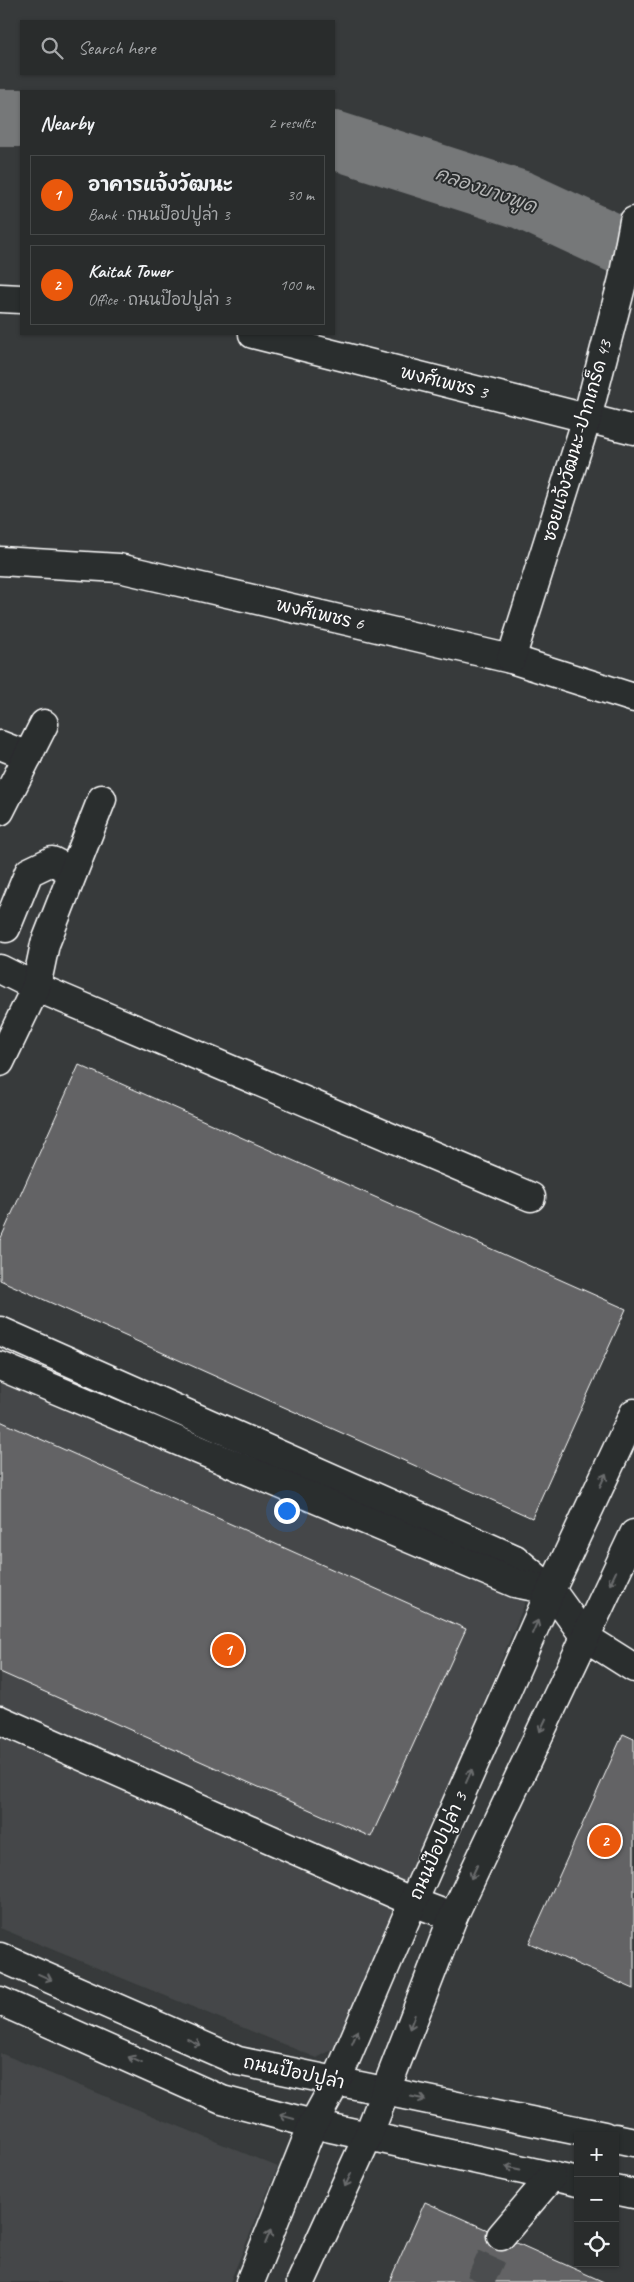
<!DOCTYPE html>
<meta charset="utf-8">
<style>
:root{--surface:#292c2c;--page:#313434;--text:#f1f3f6;--muted:#a5a7a9;--line:#454848;--accent:#ea580c}
body{margin:0;font-family:Caveat,"Playpen Sans Thai",sans-serif;background:var(--page);color:var(--text)}
.controls{position:absolute;right:15px;bottom:15px;display:grid;overflow:hidden;border-radius:0px;box-shadow:0 1px 4px #0004}
.controls button{width:45px;height:45px;display:grid;place-items:center;padding:0;border:0;border-bottom:1px solid var(--line);background:var(--surface);color:var(--text);font:25px sans-serif}
.you{position:absolute;left:286px;top:1510px;width:18px;height:18px;margin:-12px;border:4px solid #fff;border-radius:50%;background:#1a73e8;box-shadow:0 0 0 8px #1a73e833}
.badge{display:grid;place-items:center;width:32px;height:32px;border-radius:50%;background:var(--accent);color:#fff;font-size:16px;font-weight:700}
.pin{position:absolute;translate:-50% -50%;border:2px solid #fff;box-shadow:0 1px 5px #0006}
.list{margin:0;padding:0;list-style:none}
h2{display:flex;justify-content:space-between;align-items:center;height:65px;margin:0;padding:0 20px;font-size:21px}
h2 small{font-size:16px;font-weight:400;color:var(--muted)}
.list li{display:grid;grid-template-columns:32px 1fr auto;gap:15px;align-items:center;box-sizing:border-box;height:80px;margin:0 10px 10px;padding:0 10px;border:1px solid var(--line);border-radius:0px}
.list b{display:block;font-size:19px;white-space:nowrap}
.list p{margin:0;font-size:16px;white-space:nowrap;color:var(--muted)}
.list em{font-size:16px;font-style:normal;color:var(--muted)}
.icon{flex:none;width:28px;height:28px;fill:none;stroke:currentColor;stroke-width:2;stroke-linecap:round;stroke-linejoin:round}
.map{position:relative;flex:none;width:634px;height:2282px;overflow:hidden}
.search{position:absolute;background:var(--surface);box-shadow:0 1px 4px #0004;left:20px;top:20px;width:315px;height:55px;display:flex;align-items:center;gap:12px;box-sizing:border-box;padding:0 18px;border-radius:0px;color:var(--muted);font-size:19px}
.panel{position:absolute;background:var(--surface);box-shadow:0 1px 4px #0004;left:20px;top:90px;width:315px;height:245px;border-radius:0px}
.map>svg:first-child{display:block}
</style>
<div class="map">
<svg width="634" height="2282" viewBox="0 0 634 2282">
<rect width="100%" height="100%" fill="#373a3b"/>
<filter id="ink" filterUnits="userSpaceOnUse"><feTurbulence type="fractalNoise" baseFrequency=".02" numOctaves="2"/><feDisplacementMap in="SourceGraphic" scale="10" xChannelSelector="R" yChannelSelector="G"/><feConvolveMatrix kernelMatrix="1 2 1 2 8 2 1 2 1" color-interpolation-filters="sRGB"/></filter>
<g filter="url(#ink)">
<g fill="#444748">
<polygon points="0,1347 534,1581 397,1914 338,2046 317,2058 0,1928"/>
<polygon points="0,2053 278,2167 230,2282 0,2282"/>
</g>
<g fill="none" stroke-linecap="round" stroke-linejoin="round">
<g stroke="#767879" stroke-width="58">
<polyline points="0,118 21,118"/>
<polyline points="334,140 522,200 634,252"/>
</g>
</g>
<g fill="#636465" stroke="#fff">
<polygon points="79,1065 626,1309 532,1518 0,1280 0,1240"/>
<polygon points="0,1421 466,1629 371,1837 0,1672"/>
<polygon points="623,1734 634,1739 634,1989 529,1943"/>
<polygon points="425,2202 501,2236 604,2282 389,2282"/>
</g>
<g fill="none" stroke-linecap="round" stroke-linejoin="round">
<polyline stroke="#4b4e4f" stroke-width="28" stroke-dasharray="28 14" stroke-linecap="butt" points="480,2282 501,2236"/>
<defs>
<g id="minor">
<polyline points="0,298 21,299"/>
<polyline points="253,334 634,430"/>
<polyline points="0,561 119,568 511,659 634,698"/>
<polyline points="511,659 587,418 623,279 634,221"/>
<polyline points="0,745 28,756"/>
<polyline points="0,811 44,724"/>
<polyline points="6,928 29,872 52,861 73,872"/>
<polyline points="0,969 36,987 531,1197"/>
<polyline points="0,1062 36,987 45,944 102,799"/>
<polyline points="0,1331 515,1559 551,1590 585,1637 634,1668"/>
<polyline points="0,1366 515,1583 550,1590"/>
<polyline points="0,1720 413,1902 453,1917"/>
<polyline points="0,1957 238,2061 604,2136"/>
<polyline points="0,2001 222,2100 313,2124 578,2182"/>
<polyline points="615,2138 634,2142"/>
<polyline points="615,2190 634,2194"/>
<polyline points="501,2236 552,2176"/>
<polyline points="250,2282 313,2124 336,2082 413,1902 551,1590 634,1413"/>
<polyline points="301,2282 368,2136 453,1917 634,1534"/>
</g>
</defs>
<use href="#minor" stroke="#fff" stroke-width="31"/>
<use href="#minor" stroke="#2a2d2e" stroke-width="28"/>
</g>
<defs><path id="oneway-shaft" d="M-6 0H5M1.5-3L5.5 0L1.5 3" fill="none" stroke-width="1.6" stroke-linecap="round" stroke-linejoin="round" transform="scale(1.25)"/></defs>
<g stroke="#6a6c6d">
<use href="#oneway-shaft" transform="translate(603 1480) rotate(-65)"/>
<use href="#oneway-shaft" transform="translate(613 1578) rotate(115)"/>
<use href="#oneway-shaft" transform="translate(535 1627) rotate(-66)"/>
<use href="#oneway-shaft" transform="translate(543 1725) rotate(115)"/>
<use href="#oneway-shaft" transform="translate(469 1776) rotate(-66)"/>
<use href="#oneway-shaft" transform="translate(474 1872) rotate(115)"/>
<use href="#oneway-shaft" transform="translate(45 1977) rotate(24)"/>
<use href="#oneway-shaft" transform="translate(412 2022) rotate(111)"/>
<use href="#oneway-shaft" transform="translate(355 2037) rotate(-67)"/>
<use href="#oneway-shaft" transform="translate(194 2042) rotate(24)"/>
<use href="#oneway-shaft" transform="translate(135 2060) rotate(-156)"/>
<use href="#oneway-shaft" transform="translate(418 2098) rotate(12)"/>
<use href="#oneway-shaft" transform="translate(287 2117) rotate(-165)"/>
<use href="#oneway-shaft" transform="translate(513 2168) rotate(-168)"/>
<use href="#oneway-shaft" transform="translate(348 2180) rotate(115)"/>
<use href="#oneway-shaft" transform="translate(268 2237) rotate(-68)"/>
</g>
</g>
<g text-anchor="middle" dominant-baseline="central" stroke-width="4" stroke-linejoin="round" paint-order="stroke">
<g font-size="18" fill="#fff" stroke="#2a2d2e">
<text transform="translate(444 382) rotate(14)">พงศ์เพชร 3</text>
<text transform="translate(577 441) rotate(-74)">ซอยแจ้งวัฒนะ-ปากเกร็ด 43</text>
<text transform="translate(320 614) rotate(13)">พงศ์เพชร 6</text>
<text transform="translate(438 1846) rotate(-66)">ถนนป๊อปปูล่า 3</text>
<text transform="translate(294 2072) rotate(12)">ถนนป๊อปปูล่า</text>
</g>
<g font-size="19" font-style="italic" fill="#b4b5b5" stroke="#2a2d2e">
<text transform="translate(486 190) rotate(19)">คลองบางพูด</text>
</g>
</g>
</svg>
<div class="controls">
<button>+</button>
<button>−</button>
<button><svg class="icon" aria-label="locate" viewBox="0 0 24 24"><circle cx="12" cy="12" r="6"/><path d="M12 2v4M12 18v4M2 12h4M18 12h4"/></svg></button>
</div>
<div class="you"></div>
<div class="pin badge" style="left:228px;top:1650px">1</div>
<div class="pin badge" style="left:605px;top:1841px">2</div>
<div class="search"><svg class="icon" aria-label="search" viewBox="0 0 24 24"><circle cx="10" cy="10" r="6"/><path d="M15 15l6 6"/></svg>Search here</div>
<section class="panel">
<h2>Nearby<small>2 results</small></h2>
<ul class="list">
<li><span class="badge">1</span><div><b>อาคารแจ้งวัฒนะ</b><p>Bank · ถนนป๊อปปูล่า 3</p></div><em>30 m</em></li>
<li><span class="badge">2</span><div><b>Kaitak Tower</b><p>Office · ถนนป๊อปปูล่า 3</p></div><em>100 m</em></li>
</ul>
</section>
</div>
